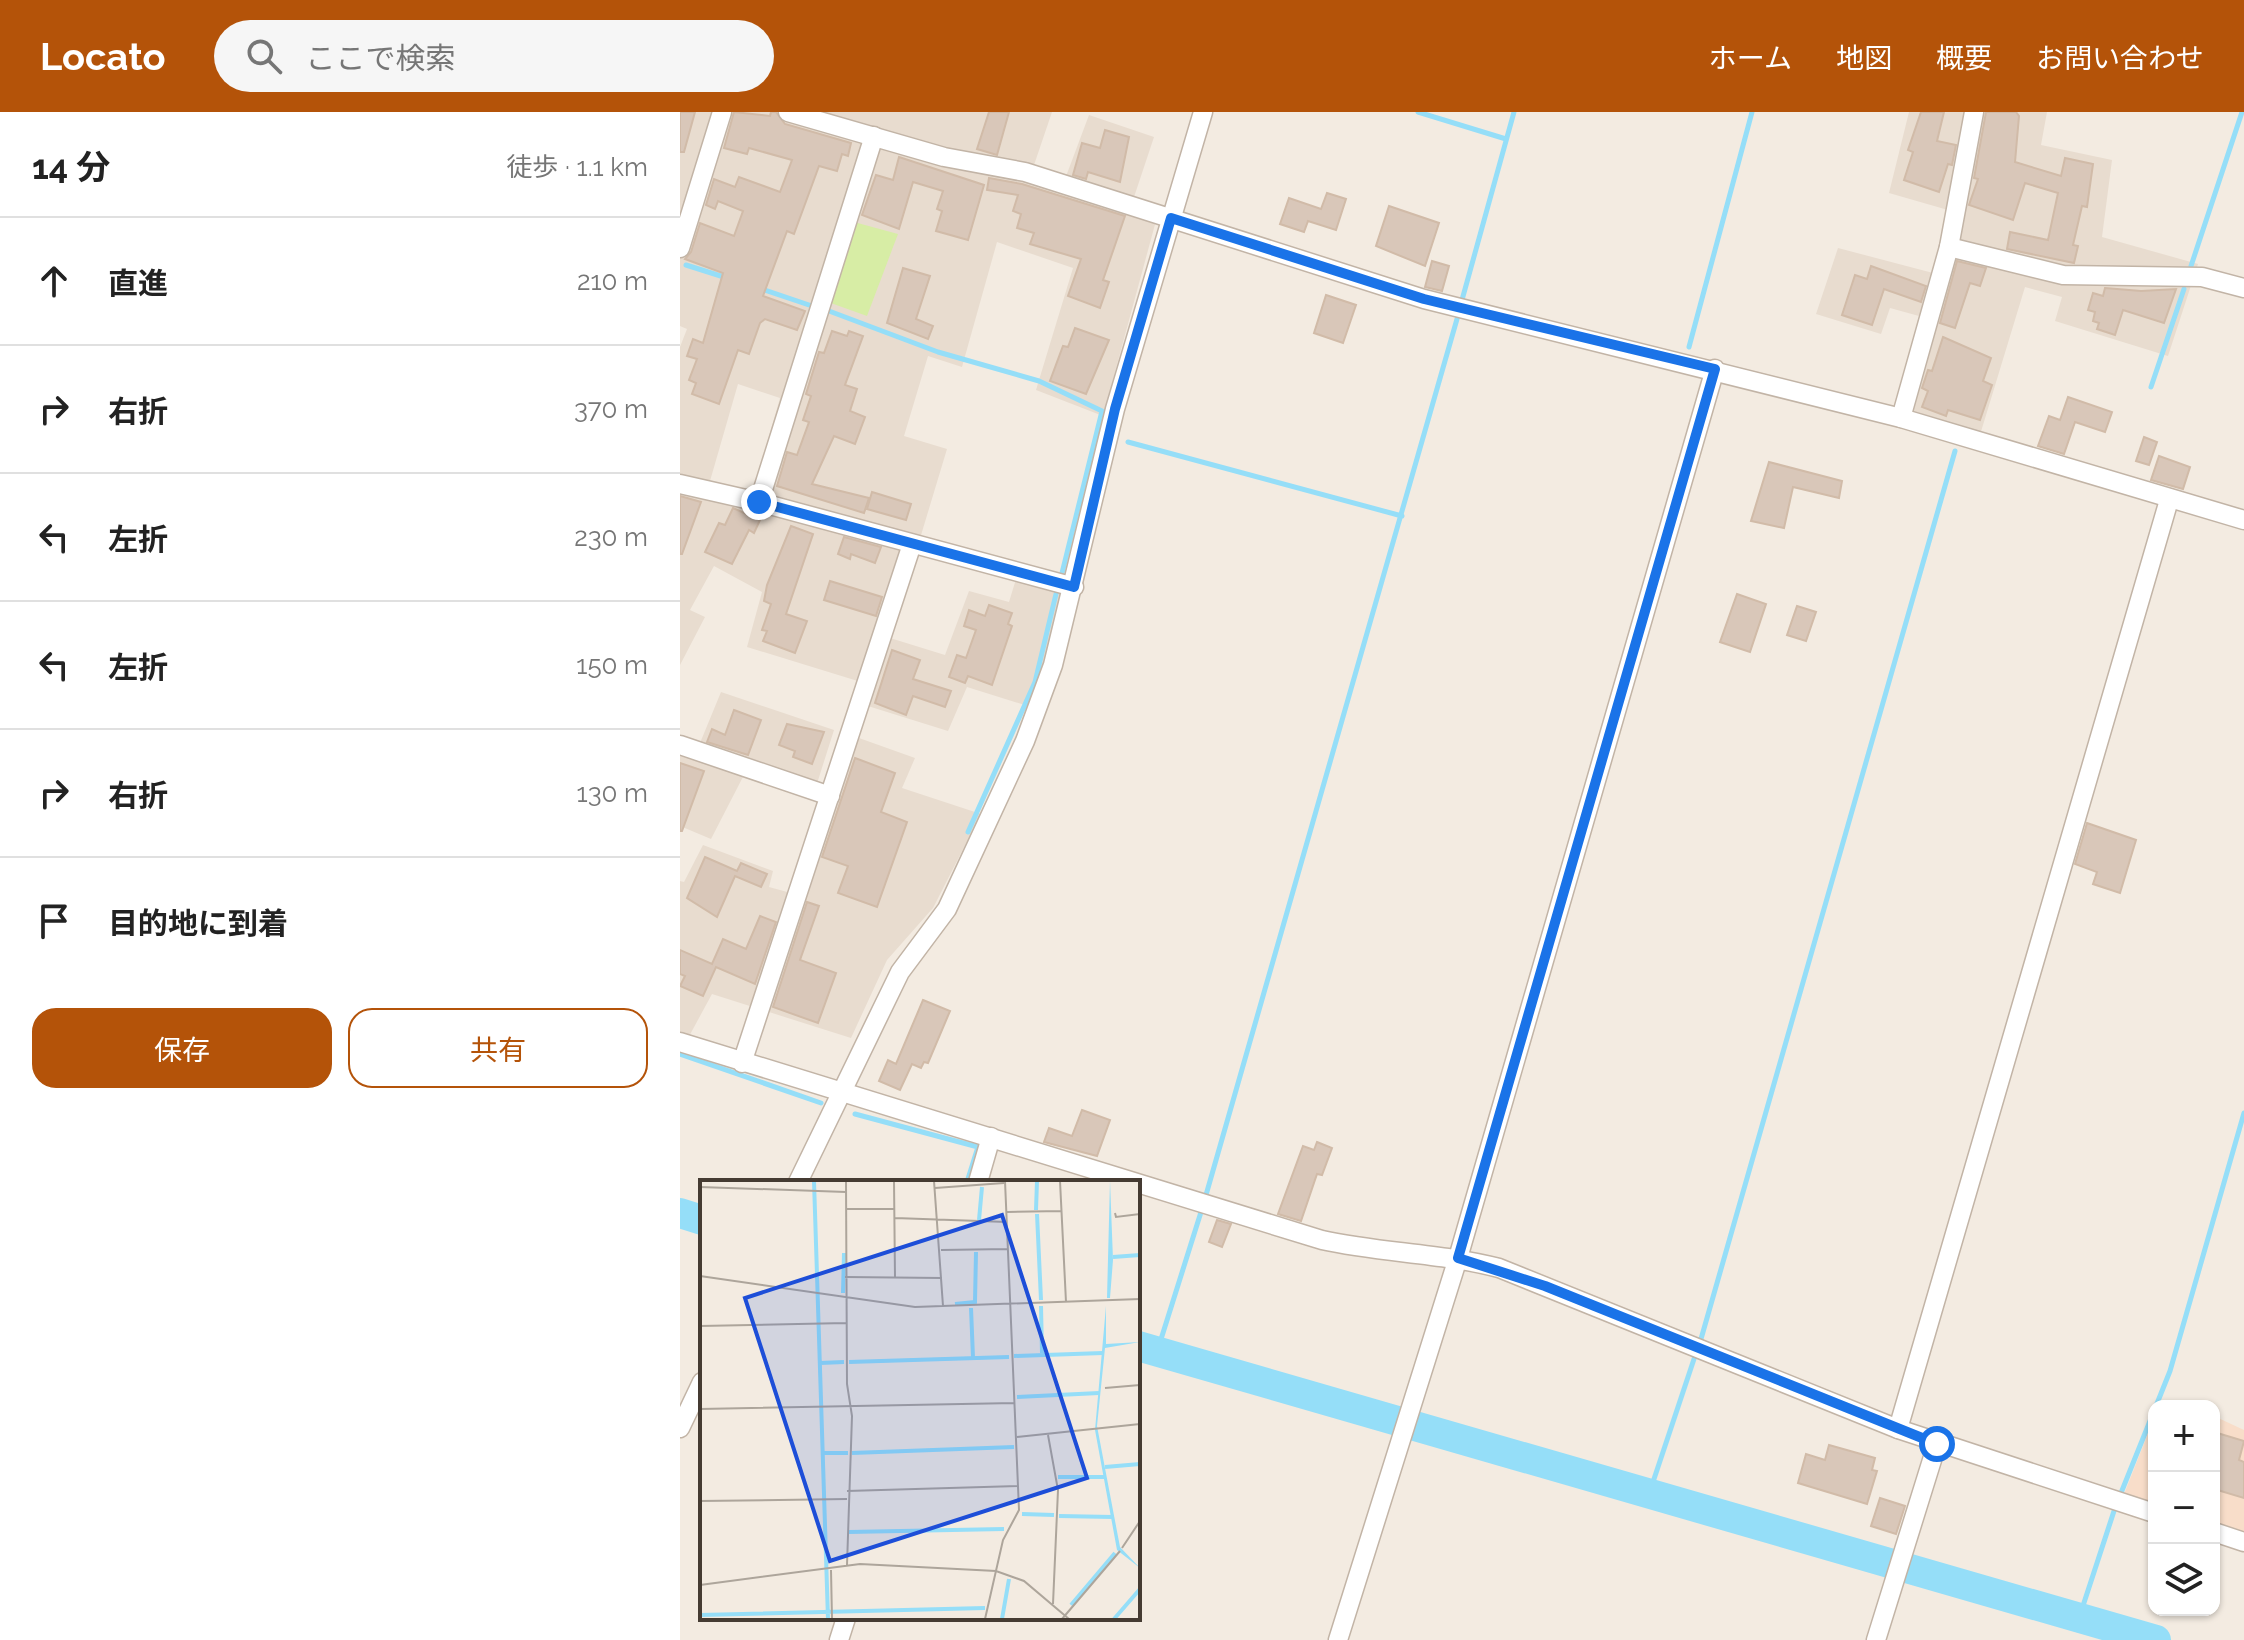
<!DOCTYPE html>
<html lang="ja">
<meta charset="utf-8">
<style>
:root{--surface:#fff;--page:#f6f6f6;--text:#222;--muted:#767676;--line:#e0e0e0;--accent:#b45309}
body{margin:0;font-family:Raleway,"Noto Sans JP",sans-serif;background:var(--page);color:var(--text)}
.controls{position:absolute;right:24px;bottom:24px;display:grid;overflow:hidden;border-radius:16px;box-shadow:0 2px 6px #0004}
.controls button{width:72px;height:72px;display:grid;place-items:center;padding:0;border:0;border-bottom:2px solid var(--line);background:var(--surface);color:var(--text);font:40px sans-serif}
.stop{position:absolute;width:24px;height:24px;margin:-18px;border:6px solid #1a73e8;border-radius:50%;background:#fff}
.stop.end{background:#1a73e8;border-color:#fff;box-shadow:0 2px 8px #0008}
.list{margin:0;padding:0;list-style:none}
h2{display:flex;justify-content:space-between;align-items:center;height:104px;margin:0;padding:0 32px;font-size:34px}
h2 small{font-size:26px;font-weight:400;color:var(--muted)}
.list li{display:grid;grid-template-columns:52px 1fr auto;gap:24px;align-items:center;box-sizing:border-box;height:128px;padding:0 32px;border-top:2px solid var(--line)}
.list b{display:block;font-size:30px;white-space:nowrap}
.list em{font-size:26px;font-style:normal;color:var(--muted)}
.actions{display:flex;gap:16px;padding:24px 32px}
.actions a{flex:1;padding:18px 0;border:2px solid var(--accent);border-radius:24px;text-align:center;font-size:28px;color:var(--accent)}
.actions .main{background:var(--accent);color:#fff}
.icon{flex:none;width:44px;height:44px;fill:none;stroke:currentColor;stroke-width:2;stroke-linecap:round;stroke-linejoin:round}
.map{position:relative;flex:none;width:1564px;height:1528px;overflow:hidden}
header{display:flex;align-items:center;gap:48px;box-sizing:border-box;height:112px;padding:0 40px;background:var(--accent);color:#fff}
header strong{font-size:38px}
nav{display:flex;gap:44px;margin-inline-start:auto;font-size:28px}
.search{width:560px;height:72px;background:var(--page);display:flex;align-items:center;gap:20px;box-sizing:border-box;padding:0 28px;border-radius:44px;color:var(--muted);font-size:30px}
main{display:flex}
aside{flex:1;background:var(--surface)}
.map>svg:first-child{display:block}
</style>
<header>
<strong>Locato</strong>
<div class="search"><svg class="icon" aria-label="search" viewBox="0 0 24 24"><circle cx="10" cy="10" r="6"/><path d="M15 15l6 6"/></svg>ここで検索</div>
<nav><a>ホーム</a><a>地図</a><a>概要</a><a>お問い合わせ</a></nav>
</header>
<main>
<aside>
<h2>14 分<small>徒歩 · 1.1 km</small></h2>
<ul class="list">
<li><svg class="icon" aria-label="ahead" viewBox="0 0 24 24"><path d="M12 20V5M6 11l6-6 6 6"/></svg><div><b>直進</b></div><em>210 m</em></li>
<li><svg class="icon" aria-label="right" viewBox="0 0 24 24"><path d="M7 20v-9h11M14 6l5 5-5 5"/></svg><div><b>右折</b></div><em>370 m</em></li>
<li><svg class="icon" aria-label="left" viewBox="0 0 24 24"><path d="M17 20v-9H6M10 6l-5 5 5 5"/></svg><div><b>左折</b></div><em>230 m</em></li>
<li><svg class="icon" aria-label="left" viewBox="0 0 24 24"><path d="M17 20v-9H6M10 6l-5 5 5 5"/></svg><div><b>左折</b></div><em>150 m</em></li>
<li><svg class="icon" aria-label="right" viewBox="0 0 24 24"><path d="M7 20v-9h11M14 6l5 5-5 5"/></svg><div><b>右折</b></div><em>130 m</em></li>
<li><svg class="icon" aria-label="arrive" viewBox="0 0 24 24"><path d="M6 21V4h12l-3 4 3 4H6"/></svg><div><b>目的地に到着</b></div></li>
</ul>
<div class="actions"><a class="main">保存</a><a>共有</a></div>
</aside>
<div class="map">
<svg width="1564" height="1528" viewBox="0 0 1564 1528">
<rect width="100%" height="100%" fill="#f3ebe1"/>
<g fill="#e8dccf" fill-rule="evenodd">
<path d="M0 0H372L353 56 385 67 409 3 474 25 454 85 480 94 423 304 356 278 393 156 317 130 282 255 248 244 224 324 267 337 210 526 265 543 289 479 329 490 340 454 385 463 358 574 348 594 287 575 268 619 175 590 181 570 67 535 82 480 34 454 10 498 25 505 0 553V235L7 217 0 214ZM58 272 100 286 75 373 65 380 30 369Z"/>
<polygon points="1229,0 1367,0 1361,33 1432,48 1422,125 1518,152 1488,244 1375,209 1382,185 1345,175 1296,336 1210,313 1239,204 1210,196 1201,222 1136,202 1158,136 1253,161 1268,98 1209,81"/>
<polygon points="41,580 154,618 134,681 66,659 31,727 0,714 0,625 20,631"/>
<polygon points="165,621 235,646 222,676 301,702 253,796 207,848 171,926 32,882 0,941 0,769 4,770 23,733 93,759 89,775 111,781"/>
</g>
<g fill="#f8ddc9">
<polygon points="1534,1304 1564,1318 1564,1423 1534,1413"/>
<polygon points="1474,1306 1474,1394 1443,1385"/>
</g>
<polygon fill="#d7eda5" points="174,110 218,122 187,204 148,190"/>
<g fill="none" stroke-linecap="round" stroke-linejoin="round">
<g stroke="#95def8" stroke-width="5">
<polyline points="738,0 826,27"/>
<polyline points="6,153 47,166"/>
<polyline points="1511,154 1562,0"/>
<polyline points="79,176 132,194"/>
<polyline points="782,188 834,0"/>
<polyline points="149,199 258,240 359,269 422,299 382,461"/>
<polyline points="1009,235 1072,0"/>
<polyline points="1471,275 1504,177"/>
<polyline points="448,330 722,404"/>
<polyline points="288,720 355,570 376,482"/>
<polyline points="0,942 141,991"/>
<polyline points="175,1002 298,1035 287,1070"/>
<polyline points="526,1083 777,207"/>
<polyline points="1021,1227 1275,339"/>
<polyline points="477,1240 521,1100"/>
<polyline points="1476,1294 1490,1259 1564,1001"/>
<polyline points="1441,1381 1474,1299"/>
<polyline points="969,1382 1015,1244"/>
<polyline points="1399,1506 1434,1399"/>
</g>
<g stroke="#95def8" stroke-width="30">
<polyline points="0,1101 22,1108"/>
<polyline points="458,1234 1476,1528"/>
</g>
</g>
<g fill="#d9c7b9" stroke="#d1bba8" stroke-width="2">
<polygon points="0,0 15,0 4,40 0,40"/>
<polygon points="54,0 90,4 91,0 96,0 105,12 171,31 168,44 162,42 157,59 139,54 114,122 107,119 83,184 125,199 117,218 85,207 80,211 69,242 58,238 39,292 12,282 16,271 9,268 17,247 7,244 13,227 23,231 43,161 5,147 11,140 20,111 54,124 63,99 38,89 35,97 26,93 34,67 55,75 59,65 100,80 112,48 69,36 67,42 44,36"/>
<polygon points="309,0 329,0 317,43 297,37"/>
<polygon points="1241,0 1264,0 1257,29 1276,33 1272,53 1268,52 1259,80 1224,68 1233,40 1228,38"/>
<polygon points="1306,0 1336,0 1339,4 1335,50 1381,64 1385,46 1413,52 1407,95 1402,94 1393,133 1398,134 1394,151 1327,137 1330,120 1368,128 1378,81 1345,71 1333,108 1289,93 1298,67 1294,66"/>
<polygon points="425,18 449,25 440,70 408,60 406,67 393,63 402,31 420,36"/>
<polygon points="219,45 304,73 288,128 256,119 262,99 257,97 263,79 233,70 219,117 182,103 196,63 213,68"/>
<polygon points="309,66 342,72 445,104 423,168 429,170 420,196 388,184 401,147 350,132 354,121 337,116 341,102 333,99 338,83 307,78"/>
<polygon points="647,81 666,87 656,118 628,109 624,120 600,112 609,86 641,97"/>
<polygon points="709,94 759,111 745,154 696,134"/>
<polygon points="752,149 769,154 762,179 745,175"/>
<polygon points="1277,149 1306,156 1300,174 1290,171 1275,216 1260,211"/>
<polygon points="1191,154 1246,174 1241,190 1204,177 1192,213 1162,203 1175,163 1187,167"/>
<polygon points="223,156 250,164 236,207 253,214 248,227 207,211"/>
<polygon points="1425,176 1461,179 1496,177 1484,211 1443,198 1435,223 1417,217 1419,211 1413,209 1415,200 1408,198 1413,181 1423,184"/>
<polygon points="646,183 676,193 663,231 634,221"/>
<polygon points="395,216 429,228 406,282 370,269 383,234 388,235"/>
<polygon points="152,219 167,224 169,219 183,224 165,273 177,277 170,299 185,305 175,332 154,324 132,372 189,386 184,401 97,374 107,340 117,343 129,310 123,308 131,284 126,282 139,240 144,241"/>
<polygon points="1263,225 1311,246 1303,269 1312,273 1300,308 1268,298 1266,304 1242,295 1248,279 1242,276 1248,258 1252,259"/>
<polygon points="1388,285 1432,300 1425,320 1395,310 1384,342 1358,334 1369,304 1380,308"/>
<polygon points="1464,325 1477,330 1469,353 1456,349"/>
<polygon points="1479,344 1510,355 1503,377 1471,368"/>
<polygon points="1089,350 1162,369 1159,386 1113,375 1104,416 1071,409"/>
<polygon points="192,380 231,392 226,408 187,397"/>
<polygon points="0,384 21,390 2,442 0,442"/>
<polygon points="53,396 80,408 74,421 69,418 52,452 25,440 39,411 45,413"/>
<polygon points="111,414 133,422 106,502 127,509 115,541 83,529 87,519 82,518 91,492 84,489 87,473"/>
<polygon points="164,425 201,435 195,451 171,442 170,447 158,442"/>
<polygon points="150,469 202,485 196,504 144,488"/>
<polygon points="1057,482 1086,492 1070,540 1040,530"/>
<polygon points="309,493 332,501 328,512 332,514 312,573 288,564 285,571 269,565 277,543 286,546 296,518 284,514 289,498 305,504"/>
<polygon points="1117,494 1136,500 1126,529 1107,523"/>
<polygon points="212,538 240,548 233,567 271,579 265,595 233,584 226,603 195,591"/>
<polygon points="54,598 81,608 68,643 27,630 32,617 45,623"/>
<polygon points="107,612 144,620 132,652 113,645 115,639 99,633"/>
<polygon points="175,646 215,661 201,700 227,710 197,795 158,781 168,754 142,745"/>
<polygon points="0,651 24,659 2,719 0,719"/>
<polygon points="1407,711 1456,728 1440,781 1413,772 1417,760 1395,752"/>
<polygon points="25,745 57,759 61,751 87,762 81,775 55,764 37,805 7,786"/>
<polygon points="127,790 139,794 120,848 156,861 138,911 93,895"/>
<polygon points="80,804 96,810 75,872 36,855 23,884 0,874 5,864 0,862 0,838 32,852 43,827 66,837"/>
<polygon points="243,888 270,899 248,951 244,950 241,956 232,952 220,978 199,969 208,948 216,952"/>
<polygon points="402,998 430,1008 417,1044 364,1030 369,1016 392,1024"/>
<polygon points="637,1030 652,1036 642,1063 637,1062 621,1109 598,1102 623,1034 634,1038"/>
<polygon points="537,1108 551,1112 542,1135 529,1130"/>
<polygon points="1534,1320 1564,1329 1559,1348 1564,1350 1564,1386 1534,1377"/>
<polygon points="1149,1333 1195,1346 1192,1358 1197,1359 1187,1392 1118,1371 1126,1342 1145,1348"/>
<polygon points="1200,1386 1225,1394 1216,1422 1191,1414"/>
</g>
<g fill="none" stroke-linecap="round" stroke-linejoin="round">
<defs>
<g id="minor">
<polyline points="108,0 264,45 345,60 744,187 1221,306 1564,408"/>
<polyline points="1269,135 1383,163 1522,165 1564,176"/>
<polyline points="0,136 42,0"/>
<polyline points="1221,306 1269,135 1294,0"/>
<polyline points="0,372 79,390 394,475"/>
<polyline points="79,390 194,24"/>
<polyline points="0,633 150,684"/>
<path d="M0 930 642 1128C701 1141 761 1141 819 1156L1218 1317 1474 1401"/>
<polyline points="62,951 232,432"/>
<polyline points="118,1070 220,860 267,797 345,629 373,553 435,297 523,0"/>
<polyline points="298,1070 311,1025"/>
<polyline points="0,1316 22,1270"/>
<polyline points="1218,1317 1489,388"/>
<polyline points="1534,1420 1564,1430"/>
<polyline points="159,1528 166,1506"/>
<polyline points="658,1528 778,1146 1035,257"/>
<polyline points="1196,1528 1257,1332"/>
</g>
</defs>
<use href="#minor" stroke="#c2b4a6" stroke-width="21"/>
<use href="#minor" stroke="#fff" stroke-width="18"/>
</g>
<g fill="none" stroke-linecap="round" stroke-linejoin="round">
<polyline stroke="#1a73e8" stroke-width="10" points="79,390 394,475 435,297 491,106 744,187 1035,257 778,1146 865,1174 1257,1332"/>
</g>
<g transform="translate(20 1068)">
<rect width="440" height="440" fill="#f3ebe1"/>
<path d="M410 1 413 80 410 118H407ZM406 126V164L440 162 405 168 397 246 420 367 440 388 417 370 395 250Z" fill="#95def8"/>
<path fill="none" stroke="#95def8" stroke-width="4" d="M114 1 128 439M336 30 337 1M337 34 341 120M279 40 282 7M413 77 440 75M143 113 144 73M255 124 275 122 276 72M341 126 342 173M271 128 273 178M314 176 403 173M149 182 309 177M120 183 144 182M317 217 399 213M123 273H148M152 273 314 267M405 287 440 284M358 297H405M322 334 354 335M359 336 413 337M149 352 304 349M371 425 415 373M0 435 285 428M302 439 309 399M414 439 440 409"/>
<path fill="none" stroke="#ada59b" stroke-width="2" d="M146 1 147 204 152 236 147 385M194 1 195 97M234 1 243 126M360 1 366 122M0 7 146 12M235 8 304 3M146 29H194M307 32 362 31M415 33 416 37 440 34M195 38 307 42M241 70 308 69M0 96 215 127 440 119M145 97 242 98M0 146 146 143M405 208 440 205M0 229 315 223M348 255 358 310 353 424M317 257 440 244M147 311 318 306M0 321 147 319M422 368 440 341M131 390 132 439M0 405 160 384 296 391 324 401 369 439M285 439 303 360 319 330 305 1M362 439 420 371"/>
<path fill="#1d4ed8" fill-opacity="0.15" stroke="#1d4ed8" stroke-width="4" d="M302 35 387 298 130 381 45 118Z"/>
<rect width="440" height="440" fill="none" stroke="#453b32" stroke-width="4"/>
</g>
</svg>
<div class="controls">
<button>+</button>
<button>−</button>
<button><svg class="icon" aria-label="layers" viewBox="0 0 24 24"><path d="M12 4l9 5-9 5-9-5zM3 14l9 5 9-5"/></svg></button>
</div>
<div class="stop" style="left:1257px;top:1332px"></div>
<div class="stop end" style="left:79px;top:390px"></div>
</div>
</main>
